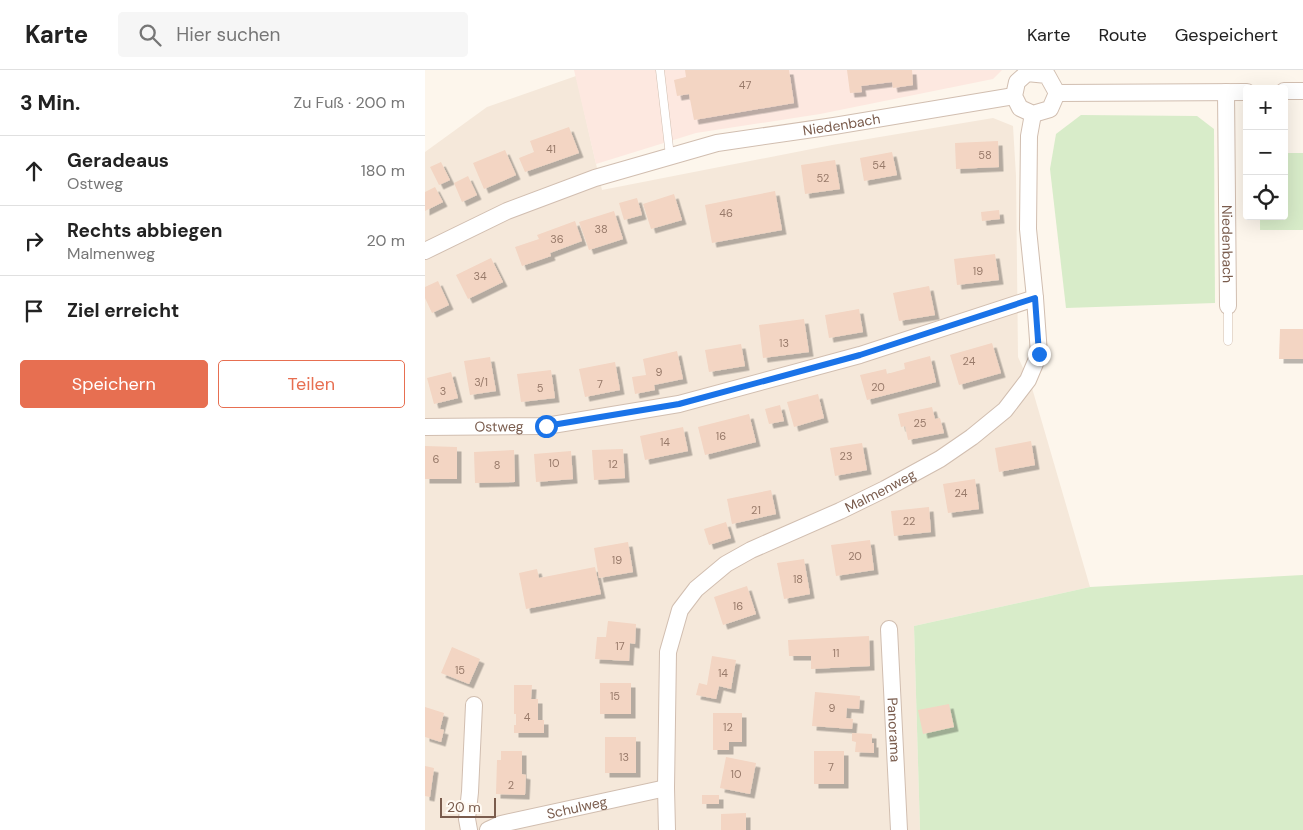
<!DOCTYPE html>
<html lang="de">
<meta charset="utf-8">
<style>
:root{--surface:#fff;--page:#f6f6f6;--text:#222;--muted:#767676;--line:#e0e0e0;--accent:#e76f51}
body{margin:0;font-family:"DM Sans",sans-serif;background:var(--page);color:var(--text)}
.controls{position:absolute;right:15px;top:15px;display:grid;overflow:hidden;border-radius:5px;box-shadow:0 5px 20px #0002}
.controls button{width:45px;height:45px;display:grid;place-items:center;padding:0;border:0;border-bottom:1px solid var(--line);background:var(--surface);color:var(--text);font:25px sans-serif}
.scale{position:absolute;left:15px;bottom:12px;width:56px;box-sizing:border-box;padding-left:5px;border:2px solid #7a5c4d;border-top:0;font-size:14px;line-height:18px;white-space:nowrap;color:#7a5c4d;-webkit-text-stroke:4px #fffaf3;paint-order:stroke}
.stop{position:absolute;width:15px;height:15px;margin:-11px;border:4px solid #1a73e8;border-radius:50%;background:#fff}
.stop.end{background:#1a73e8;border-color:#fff;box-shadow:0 1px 5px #0008}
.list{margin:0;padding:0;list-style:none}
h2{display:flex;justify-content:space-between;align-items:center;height:65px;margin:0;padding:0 20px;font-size:21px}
h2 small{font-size:16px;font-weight:400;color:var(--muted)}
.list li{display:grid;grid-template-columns:32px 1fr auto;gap:15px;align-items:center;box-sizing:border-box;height:70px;padding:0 20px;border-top:1px solid var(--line)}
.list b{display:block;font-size:19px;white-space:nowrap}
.list p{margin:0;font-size:16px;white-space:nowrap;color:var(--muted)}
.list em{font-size:16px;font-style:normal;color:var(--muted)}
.actions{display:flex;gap:10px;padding:15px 20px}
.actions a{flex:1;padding:11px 0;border:1px solid var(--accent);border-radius:5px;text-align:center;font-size:18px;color:var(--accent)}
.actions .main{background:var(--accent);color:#fff}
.icon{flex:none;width:28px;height:28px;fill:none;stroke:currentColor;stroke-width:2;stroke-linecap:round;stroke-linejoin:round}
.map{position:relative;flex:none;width:878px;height:760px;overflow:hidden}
header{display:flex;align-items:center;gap:30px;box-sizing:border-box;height:70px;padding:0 25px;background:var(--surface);border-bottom:1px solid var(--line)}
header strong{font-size:24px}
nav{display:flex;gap:28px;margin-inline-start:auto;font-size:18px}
.search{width:350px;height:45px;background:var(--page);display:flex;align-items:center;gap:12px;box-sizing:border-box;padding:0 18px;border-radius:5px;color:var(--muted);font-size:19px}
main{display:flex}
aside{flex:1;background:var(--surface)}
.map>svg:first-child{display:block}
</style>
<header>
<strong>Karte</strong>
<div class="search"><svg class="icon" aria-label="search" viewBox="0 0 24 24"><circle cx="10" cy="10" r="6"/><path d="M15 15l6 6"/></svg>Hier suchen</div>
<nav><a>Karte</a><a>Route</a><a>Gespeichert</a></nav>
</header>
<main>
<aside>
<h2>3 Min.<small>Zu Fuß · 200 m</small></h2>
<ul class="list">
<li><svg class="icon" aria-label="ahead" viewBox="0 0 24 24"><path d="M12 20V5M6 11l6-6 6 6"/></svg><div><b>Geradeaus</b><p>Ostweg</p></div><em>180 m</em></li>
<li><svg class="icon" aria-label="right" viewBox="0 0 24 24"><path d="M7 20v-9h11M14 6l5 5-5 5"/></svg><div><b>Rechts abbiegen</b><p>Malmenweg</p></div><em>20 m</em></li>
<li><svg class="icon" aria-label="arrive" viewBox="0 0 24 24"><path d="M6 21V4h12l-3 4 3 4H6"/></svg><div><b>Ziel erreicht</b></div></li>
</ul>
<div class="actions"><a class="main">Speichern</a><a>Teilen</a></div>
</aside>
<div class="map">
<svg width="878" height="760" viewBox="0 0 878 760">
<defs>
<filter id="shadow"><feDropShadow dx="4.5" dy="4.5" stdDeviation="0" flood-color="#0004"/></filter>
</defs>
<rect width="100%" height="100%" fill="#fdf6ec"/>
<polygon fill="#f5e8da" points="151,6 177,120 407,75 568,48 588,56 591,106 593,287 607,318 665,517 489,556 495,760 0,760 0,82 62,37"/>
<polygon fill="#fde8e0" points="149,0 577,0 568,9 395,44 271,63 171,94"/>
<g fill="#d8ecc9">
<polygon points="656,45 772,46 789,59 790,233 641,238 625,99 631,64"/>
<polygon points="859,83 878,83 878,160 835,160 835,146 859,146"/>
<polygon points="878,505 878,760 495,760 489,556 665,517"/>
</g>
<g fill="#f3d5c3" filter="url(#shadow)">
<polygon points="260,0 364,0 369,33 269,50 264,24 252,26 249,10 261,7"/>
<polygon points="422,0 487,0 488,15 468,18 467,12 436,16 437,22 425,23"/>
<polygon points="144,57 154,83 100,102 94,88 109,82 105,71"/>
<polygon points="573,71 574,97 531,99 530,73"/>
<polygon points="80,80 91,105 59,119 48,93"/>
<polygon points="467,82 472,105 439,111 435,88"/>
<polygon points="410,90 415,119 380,124 376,95"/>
<polygon points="16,92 25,110 14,115 5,97"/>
<polygon points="43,106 52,125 37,132 29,113"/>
<polygon points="10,117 18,132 0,141 0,122"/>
<polygon points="350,121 357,160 287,173 280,135"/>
<polygon points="249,124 257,150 226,159 218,134"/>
<polygon points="212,128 217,145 199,150 194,133"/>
<polygon points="574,140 575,149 557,151 556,142"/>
<polygon points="189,141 198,169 164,180 154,152"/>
<polygon points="150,151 157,171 125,183 126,186 97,196 90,177 114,169 112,165"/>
<polygon points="570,184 574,210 532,215 529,189"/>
<polygon points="66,188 78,212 43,229 31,205"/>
<polygon points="13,211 24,235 7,243 0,228 0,217"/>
<polygon points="504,216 510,245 474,251 468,223"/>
<polygon points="434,239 438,262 404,268 400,245"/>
<polygon points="379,249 384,282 338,288 334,255"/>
<polygon points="855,259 878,259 878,289 854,289"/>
<polygon points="567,273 576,303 534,315 525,285"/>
<polygon points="316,274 320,296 284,302 280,280"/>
<polygon points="252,281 258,309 229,315 230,320 210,324 207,307 221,305 218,289"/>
<polygon points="505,286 511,312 442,330 435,305 461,299 462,304 480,299 479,293"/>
<polygon points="65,287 71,321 45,325 39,291"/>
<polygon points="190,292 195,320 160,327 154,299"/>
<polygon points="126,300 130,328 96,332 92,304"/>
<polygon points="26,302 33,328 9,334 2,308"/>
<polygon points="393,324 399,348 369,357 362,332"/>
<polygon points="355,335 359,351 344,354 340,339"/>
<polygon points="507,337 510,349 515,348 519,363 483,370 480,356 476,357 473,344"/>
<polygon points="324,344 331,372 280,385 273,357"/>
<polygon points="258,357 263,381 220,390 215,366"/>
<polygon points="606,371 610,395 574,402 570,378"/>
<polygon points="437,373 442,400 410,406 405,378"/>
<polygon points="0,376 32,377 32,409 0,409"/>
<polygon points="198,379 200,408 169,410 167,380"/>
<polygon points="89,380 90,412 50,413 49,382"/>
<polygon points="146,381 148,409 111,412 109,384"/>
<polygon points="550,409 554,439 523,443 518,414"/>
<polygon points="346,420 351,444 307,454 302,429"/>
<polygon points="504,437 506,462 469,466 466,441"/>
<polygon points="301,452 306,468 284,475 279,459"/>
<polygon points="445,470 449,500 411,506 406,475"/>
<polygon points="203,472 208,502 174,508 169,478"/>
<polygon points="379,489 385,524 359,529 352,493"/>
<polygon points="170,497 176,524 101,539 94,503 112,499 114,508"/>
<polygon points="322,516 331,544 298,555 289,527"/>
<polygon points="183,551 211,554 210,574 205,573 204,591 170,589 172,567 181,567"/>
<polygon points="444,566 445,596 386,599 386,586 364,586 363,570"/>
<polygon points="27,577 55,589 44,614 16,603"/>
<polygon points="287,586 311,590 306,619 294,616 291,629 271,625 274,613 282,615"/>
<rect x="175" y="613" width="31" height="31"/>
<polygon points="89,615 107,615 106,629 113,629 113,650 119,650 119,663 89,663 89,655 91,655 91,644 89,644"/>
<polygon points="390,622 435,626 434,639 422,638 421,648 428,649 427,659 387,656"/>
<polygon points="524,634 529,657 498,664 493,640"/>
<polygon points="0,637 19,643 15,659 19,660 16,672 0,667"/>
<polygon points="288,643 317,643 317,672 304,672 304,680 288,680"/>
<polygon points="427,663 447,664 447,673 449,673 449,683 430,682 431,672 427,671"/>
<rect x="180" y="667" width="31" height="36"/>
<polygon points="76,681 97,681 97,704 101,705 100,725 71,724 72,690 76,690"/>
<rect x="389" y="681" width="30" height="33"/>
<polygon points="301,687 331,693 325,724 295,718"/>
<polygon points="0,696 9,698 5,727 0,726"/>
<rect x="277" y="725" width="17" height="9"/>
<polygon points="321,743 321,760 296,760 296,744"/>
</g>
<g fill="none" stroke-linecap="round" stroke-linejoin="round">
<defs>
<g id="lane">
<polyline points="235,0 245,86"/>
<polyline points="803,236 803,271"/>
</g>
<g id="street">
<polygon points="602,3 622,5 632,23 625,39 608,44 595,38 589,26 592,12"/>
<polyline points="859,21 878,21"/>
<path id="s1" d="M801 22 803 236"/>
<polyline points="632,23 822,22"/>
<path id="s2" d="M0 181 82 141 170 108 292 73 409 56 589 26"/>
<path id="s3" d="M0 357 121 356 254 334 435 285 610 228"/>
<path id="s4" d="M464 559 474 760"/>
<polyline points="44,760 42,749 45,722 49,635"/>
<path id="s5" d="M63 760 76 754 241 718"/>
<path id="s6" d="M242 760 241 718 243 582 255 540 271 519 301 494 326 480 415 441 460 419 515 389 547 367 580 340 603 310 614 284 610 228 603 159 604 66 608 44"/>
</g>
</defs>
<use href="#lane" stroke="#d1beb0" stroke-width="9"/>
<use href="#street" stroke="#d1beb0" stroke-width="18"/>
<use href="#lane" stroke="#fff" stroke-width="8"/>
<use href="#street" stroke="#fff" stroke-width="16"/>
</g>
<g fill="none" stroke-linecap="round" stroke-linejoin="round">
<polyline stroke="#1a73e8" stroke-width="6" points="121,356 254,334 435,285 610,228 614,284"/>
</g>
<g text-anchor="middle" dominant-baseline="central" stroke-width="4" stroke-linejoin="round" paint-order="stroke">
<g font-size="11" fill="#987a6a">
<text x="320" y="15">47</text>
<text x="126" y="79">41</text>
<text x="560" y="85">58</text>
<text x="454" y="95">54</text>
<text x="398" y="108">52</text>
<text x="301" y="143">46</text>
<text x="176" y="159">38</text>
<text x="132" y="169">36</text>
<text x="553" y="201">19</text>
<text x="55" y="206">34</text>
<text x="359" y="273">13</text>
<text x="544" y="291">24</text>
<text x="234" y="302">9</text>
<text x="56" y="312">3/1</text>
<text x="175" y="314">7</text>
<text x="453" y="317">20</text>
<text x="115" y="318">5</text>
<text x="18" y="321">3</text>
<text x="495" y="353">25</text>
<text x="296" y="366">16</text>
<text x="240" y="372">14</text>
<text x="421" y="386">23</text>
<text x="11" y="389">6</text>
<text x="129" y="393">10</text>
<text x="188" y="394">12</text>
<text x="72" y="395">8</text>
<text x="536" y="423">24</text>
<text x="331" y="440">21</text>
<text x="484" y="451">22</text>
<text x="430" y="486">20</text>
<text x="192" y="490">19</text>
<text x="373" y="509">18</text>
<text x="313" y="536">16</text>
<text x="195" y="576">17</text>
<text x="411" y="583">11</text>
<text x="35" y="600">15</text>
<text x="298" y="603">14</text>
<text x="190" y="626">15</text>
<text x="407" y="638">9</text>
<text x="102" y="647">4</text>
<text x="303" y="657">12</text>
<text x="199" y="687">13</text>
<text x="406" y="697">7</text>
<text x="311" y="704">10</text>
<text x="86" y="715">2</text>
</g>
<g font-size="14" fill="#7a5c4d" stroke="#fffaf3">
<text stroke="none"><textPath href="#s2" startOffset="438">Niedenbach</textPath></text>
<text stroke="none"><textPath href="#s1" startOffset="152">Niedenbach</textPath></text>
<text stroke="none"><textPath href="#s3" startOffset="74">Ostweg</textPath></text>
<text stroke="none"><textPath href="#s6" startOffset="458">Malmenweg</textPath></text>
<text stroke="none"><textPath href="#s4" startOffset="101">Panorama</textPath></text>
<text stroke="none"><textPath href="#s5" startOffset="92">Schulweg</textPath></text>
</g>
</g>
</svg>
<div class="controls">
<button>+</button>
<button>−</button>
<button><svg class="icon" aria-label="locate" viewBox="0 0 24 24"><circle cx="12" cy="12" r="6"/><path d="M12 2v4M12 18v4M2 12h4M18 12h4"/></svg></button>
</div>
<div class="scale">20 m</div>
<div class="stop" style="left:121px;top:356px"></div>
<div class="stop end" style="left:614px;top:284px"></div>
</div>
</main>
